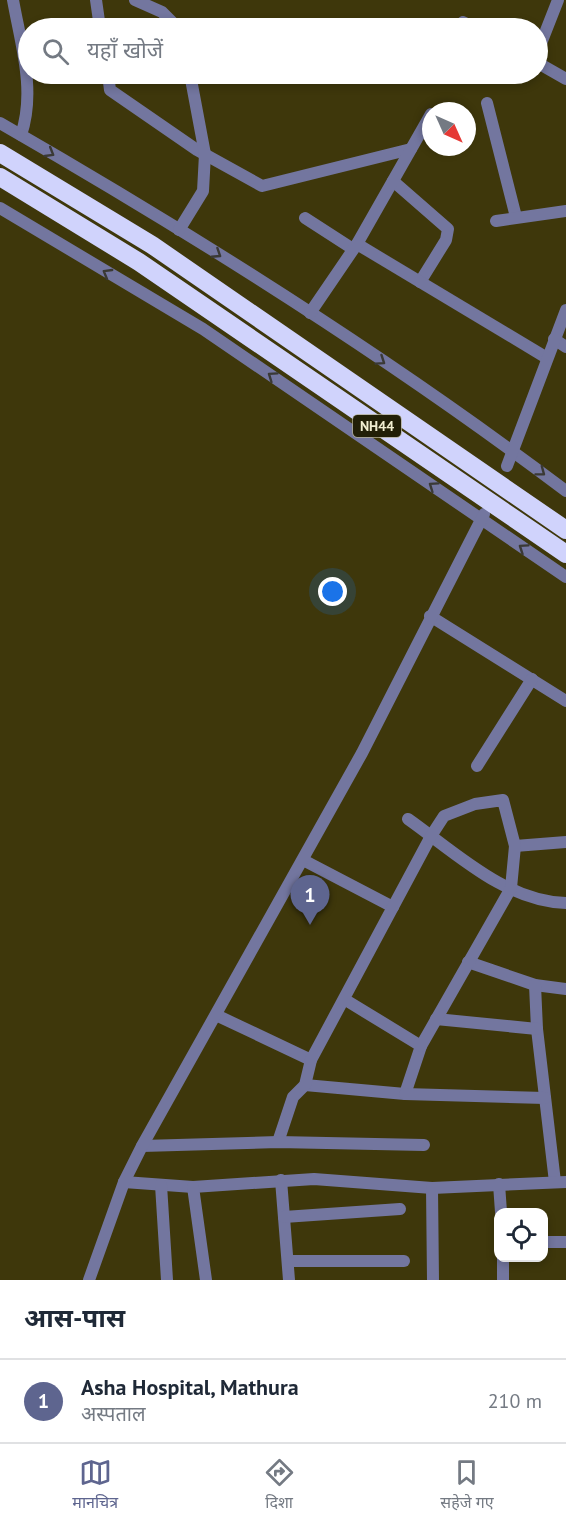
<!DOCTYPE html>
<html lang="hi">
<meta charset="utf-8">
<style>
:root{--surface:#fff;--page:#f6f6f7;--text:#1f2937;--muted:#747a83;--line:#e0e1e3;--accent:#5e658f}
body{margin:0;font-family:"PT Sans","Noto Sans Devanagari",sans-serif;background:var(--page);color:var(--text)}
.controls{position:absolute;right:18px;bottom:18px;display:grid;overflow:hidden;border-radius:12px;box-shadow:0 3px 9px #0003}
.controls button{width:54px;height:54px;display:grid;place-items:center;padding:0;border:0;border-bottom:2px solid var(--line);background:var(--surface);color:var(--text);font:30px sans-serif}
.compass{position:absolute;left:422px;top:102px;width:54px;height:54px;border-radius:50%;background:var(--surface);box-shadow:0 3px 9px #0003;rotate:135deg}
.you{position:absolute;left:333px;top:592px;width:21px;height:21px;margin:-15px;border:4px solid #fff;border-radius:50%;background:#1a73e8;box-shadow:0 0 0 9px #1a73e833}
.badge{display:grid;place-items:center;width:39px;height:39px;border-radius:50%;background:var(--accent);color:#fff;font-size:20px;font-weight:700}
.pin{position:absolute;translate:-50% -50px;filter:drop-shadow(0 2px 3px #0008)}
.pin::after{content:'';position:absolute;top:32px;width:21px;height:18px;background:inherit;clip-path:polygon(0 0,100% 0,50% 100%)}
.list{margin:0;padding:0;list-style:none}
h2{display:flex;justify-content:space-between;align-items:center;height:78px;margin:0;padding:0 24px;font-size:26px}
h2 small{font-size:20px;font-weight:400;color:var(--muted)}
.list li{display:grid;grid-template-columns:39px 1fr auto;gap:18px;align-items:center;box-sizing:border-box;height:84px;padding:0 24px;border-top:2px solid var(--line)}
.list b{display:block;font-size:22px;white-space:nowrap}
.list p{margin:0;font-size:20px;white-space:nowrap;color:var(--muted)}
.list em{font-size:20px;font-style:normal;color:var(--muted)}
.icon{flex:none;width:33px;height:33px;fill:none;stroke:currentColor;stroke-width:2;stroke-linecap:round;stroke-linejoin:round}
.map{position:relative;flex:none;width:566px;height:1280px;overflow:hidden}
.search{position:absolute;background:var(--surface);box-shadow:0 3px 9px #0003;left:18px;right:18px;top:18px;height:66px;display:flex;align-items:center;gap:15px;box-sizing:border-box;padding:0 21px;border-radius:33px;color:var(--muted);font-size:22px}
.sheet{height:162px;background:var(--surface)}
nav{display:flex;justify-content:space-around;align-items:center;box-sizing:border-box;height:84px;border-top:2px solid var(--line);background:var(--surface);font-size:16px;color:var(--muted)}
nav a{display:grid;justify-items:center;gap:3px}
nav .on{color:var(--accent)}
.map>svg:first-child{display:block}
</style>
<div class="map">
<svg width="566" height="1280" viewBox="0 0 566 1280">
<rect width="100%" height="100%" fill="#3e370b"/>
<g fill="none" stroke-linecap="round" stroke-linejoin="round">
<g stroke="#73769f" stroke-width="12">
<path d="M13 0C21 45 36 91 21 135"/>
<polyline points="96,0 100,28"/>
<polyline points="135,0 162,12 178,28"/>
<polyline points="463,22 475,28"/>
<polyline points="538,51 558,0"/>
<polyline points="538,63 566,79"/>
<polyline points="108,74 110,90 197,150 262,186 411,149"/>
<polyline points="487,103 516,217"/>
<path d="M0 123C195 235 387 356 566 491"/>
<polyline points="393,181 448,229 446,240 420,282"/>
<polyline points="0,208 203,329 566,577"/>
<polyline points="305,218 353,249"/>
<polyline points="496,221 566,211"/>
<polyline points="179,230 203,191 205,154 190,74"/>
<polyline points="357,244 547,358"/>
<polyline points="310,313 357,244 431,114"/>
<polyline points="554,339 566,347"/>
<polyline points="507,466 566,310"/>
<polyline points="430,616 566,701"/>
<polyline points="477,766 532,679"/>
<path d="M408 819C456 853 505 901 566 903"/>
<polyline points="515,846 566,842"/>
<polyline points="303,860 393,907"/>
<polyline points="468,962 535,985 566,989"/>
<polyline points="535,985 537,1029 555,1182"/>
<polyline points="216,1015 311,1060"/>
<polyline points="436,1019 537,1029"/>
<polyline points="305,1085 405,1094 421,1046"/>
<polyline points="405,1094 545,1098"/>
<polyline points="278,1142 293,1097 305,1085 311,1060 431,836 444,816 475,804 503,800 515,846 511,888 421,1046 344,999"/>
<polyline points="142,1146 278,1142 424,1145"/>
<polyline points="281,1180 289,1280"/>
<polyline points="124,1182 193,1187 314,1179 432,1188"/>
<polyline points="499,1184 501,1212"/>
<polyline points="161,1185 167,1280"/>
<polyline points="193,1187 206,1280"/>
<polyline points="284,1217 400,1209"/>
<polyline points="544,1242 566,1242"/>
<polyline points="288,1261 404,1261"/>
<polyline points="89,1280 124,1182 142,1146 362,753 484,514"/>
<polyline points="433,1280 432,1188 566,1182"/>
<polyline points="503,1280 503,1258"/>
</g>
<g stroke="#d0d3fc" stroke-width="18">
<polyline points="0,153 152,245 566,530"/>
<polyline points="0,177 139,262 566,554"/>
</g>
</g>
<defs><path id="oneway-chevron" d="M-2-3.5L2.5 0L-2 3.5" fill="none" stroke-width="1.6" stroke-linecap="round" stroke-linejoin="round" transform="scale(1.5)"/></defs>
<g stroke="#3a3935">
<use href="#oneway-chevron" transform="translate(50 153) rotate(31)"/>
<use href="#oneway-chevron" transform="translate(217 254) rotate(33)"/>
<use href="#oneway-chevron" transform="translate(107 273) rotate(-150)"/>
<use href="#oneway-chevron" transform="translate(381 361) rotate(34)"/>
<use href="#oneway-chevron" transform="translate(272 376) rotate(-145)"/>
<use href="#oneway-chevron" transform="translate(541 472) rotate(37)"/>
<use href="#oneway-chevron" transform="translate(433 486) rotate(-145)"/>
<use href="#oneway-chevron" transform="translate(523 548) rotate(-146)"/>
</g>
<g text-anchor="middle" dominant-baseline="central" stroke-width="4.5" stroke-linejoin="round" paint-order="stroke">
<rect fill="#221f07" stroke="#b2af94" stroke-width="1.5" x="353" y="415" width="48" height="22" rx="4.5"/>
<g font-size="14" font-weight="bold" fill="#f0edd0">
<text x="377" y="426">NH44</text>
</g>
</g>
</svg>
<div class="controls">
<button><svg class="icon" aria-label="locate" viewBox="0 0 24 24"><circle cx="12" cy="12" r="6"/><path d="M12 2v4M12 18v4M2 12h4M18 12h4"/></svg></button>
</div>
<svg class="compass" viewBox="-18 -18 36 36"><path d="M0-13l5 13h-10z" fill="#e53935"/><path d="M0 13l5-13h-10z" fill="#747a83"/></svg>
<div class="you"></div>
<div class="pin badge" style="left:310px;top:925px">1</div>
<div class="search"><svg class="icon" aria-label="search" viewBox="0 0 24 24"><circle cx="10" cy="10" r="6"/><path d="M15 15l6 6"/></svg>यहाँ खोजें</div>
</div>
<section class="sheet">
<h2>आस-पास<small></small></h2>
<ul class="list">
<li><span class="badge">1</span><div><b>Asha Hospital, Mathura</b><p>अस्पताल</p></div><em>210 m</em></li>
</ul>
</section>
<nav>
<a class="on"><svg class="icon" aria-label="map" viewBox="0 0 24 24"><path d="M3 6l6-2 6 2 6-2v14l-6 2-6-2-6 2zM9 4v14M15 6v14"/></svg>मानचित्र</a>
<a><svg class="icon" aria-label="directions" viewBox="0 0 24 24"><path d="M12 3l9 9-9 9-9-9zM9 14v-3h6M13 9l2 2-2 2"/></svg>दिशा</a>
<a><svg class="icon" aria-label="saved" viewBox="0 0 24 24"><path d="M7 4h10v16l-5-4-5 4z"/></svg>सहेजे गए</a>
</nav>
